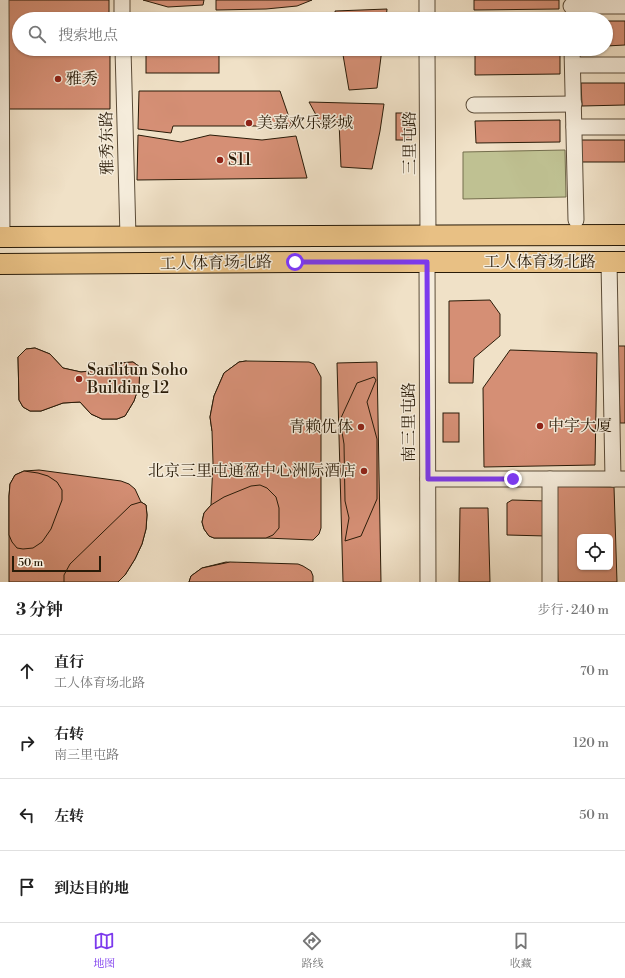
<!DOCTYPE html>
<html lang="zh">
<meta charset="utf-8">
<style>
:root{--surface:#fff;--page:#f2f2f2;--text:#222;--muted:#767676;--line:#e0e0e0;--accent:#7c3aed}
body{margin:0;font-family:"Libre Bodoni","Noto Serif SC",serif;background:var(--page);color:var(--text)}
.controls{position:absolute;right:12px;bottom:12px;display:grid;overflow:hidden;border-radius:6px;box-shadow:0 1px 3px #0004}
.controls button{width:36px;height:36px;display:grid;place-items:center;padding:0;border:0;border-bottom:1px solid var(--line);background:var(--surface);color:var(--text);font:20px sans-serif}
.scale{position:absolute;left:12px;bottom:10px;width:89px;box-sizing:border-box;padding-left:4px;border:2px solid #291b08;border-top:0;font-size:11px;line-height:14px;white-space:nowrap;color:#291b08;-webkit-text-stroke:3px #f5ecdb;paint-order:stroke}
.stop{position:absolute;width:12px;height:12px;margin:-9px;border:3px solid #7c3aed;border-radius:50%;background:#fff}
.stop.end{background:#7c3aed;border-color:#fff;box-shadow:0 1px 4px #0008}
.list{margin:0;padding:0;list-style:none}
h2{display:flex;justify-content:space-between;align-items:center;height:52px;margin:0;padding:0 16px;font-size:17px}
h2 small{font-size:13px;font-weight:400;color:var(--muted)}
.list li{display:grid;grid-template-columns:26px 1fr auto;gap:12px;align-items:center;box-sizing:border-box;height:72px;padding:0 16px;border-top:1px solid var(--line)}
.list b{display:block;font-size:15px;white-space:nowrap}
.list p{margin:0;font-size:13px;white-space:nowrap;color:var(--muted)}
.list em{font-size:13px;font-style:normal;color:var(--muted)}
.icon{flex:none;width:22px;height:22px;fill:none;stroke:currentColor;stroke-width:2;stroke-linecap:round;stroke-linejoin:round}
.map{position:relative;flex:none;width:625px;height:582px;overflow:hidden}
.search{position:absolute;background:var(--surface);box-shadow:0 1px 3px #0004;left:12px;right:12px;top:12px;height:44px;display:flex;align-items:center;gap:10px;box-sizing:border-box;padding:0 14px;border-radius:22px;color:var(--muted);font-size:15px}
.sheet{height:340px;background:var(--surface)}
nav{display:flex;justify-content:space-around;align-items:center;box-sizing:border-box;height:56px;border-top:1px solid var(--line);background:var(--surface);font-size:11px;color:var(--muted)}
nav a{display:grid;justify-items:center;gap:2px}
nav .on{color:var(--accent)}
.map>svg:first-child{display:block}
</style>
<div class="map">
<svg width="625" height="582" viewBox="0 0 625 582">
<rect width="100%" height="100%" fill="#f0e1c7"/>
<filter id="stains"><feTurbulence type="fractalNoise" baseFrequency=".005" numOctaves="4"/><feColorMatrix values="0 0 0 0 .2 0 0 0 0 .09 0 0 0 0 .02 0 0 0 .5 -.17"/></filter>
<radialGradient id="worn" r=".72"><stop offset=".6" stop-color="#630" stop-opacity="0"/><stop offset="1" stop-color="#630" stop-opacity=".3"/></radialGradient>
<polygon fill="#bfc192" stroke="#746e4d" points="565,150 566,197 463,199 463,152"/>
<g fill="#d58f75" stroke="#291b08" fill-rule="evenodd">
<polygon points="5,0 109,0 109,19 19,19 19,49 110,49 110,109 6,109"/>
<polygon points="143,0 204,0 203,5 168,7"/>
<polygon points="216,0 312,0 297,6 266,9 216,10"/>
<polygon points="474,0 559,0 559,9 474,10"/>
<polygon points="387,9 386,19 336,19 335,11"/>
<polygon points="325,15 325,19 274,18"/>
<rect x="146" y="16" width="73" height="3"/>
<polygon points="606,21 625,21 625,45 606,46"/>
<rect x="146" y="49" width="73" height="24"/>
<polygon points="277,49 316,49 309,52 278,51"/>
<polygon points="342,49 382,49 377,88 349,90"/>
<polygon points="560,52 560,74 475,75 475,53"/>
<polygon points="581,83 625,83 625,105 582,106"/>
<polygon points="139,91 280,91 292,126 173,126 171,133 138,129"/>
<polygon points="309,102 384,104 380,131 372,169 341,167 339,122 321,124"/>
<rect x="396" y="113" width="15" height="27"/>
<polygon points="560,120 560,142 476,143 475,121"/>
<polygon points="138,135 181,142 210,135 262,140 296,136 307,178 137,180"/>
<rect x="581" y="140" width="44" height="22"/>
<polygon points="490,300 500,314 500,336 474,358 473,383 449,383 449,301"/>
<polygon points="618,346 625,346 625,423 620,423"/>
<polygon points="35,348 50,354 63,368 81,372 98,370 118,363 133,362 140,367 139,386 134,401 125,416 117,419 102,419 91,414 80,402 63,403 41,411 30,411 23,407 19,400 18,357 26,349"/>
<polygon points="35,348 50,354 63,368 81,372 98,370 118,363 133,362 140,367 139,386 134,401 125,416 117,419 102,419 91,414 80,402 63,403 41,411 30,411 23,407 19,400 18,357 26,349"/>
<polygon points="510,350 597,353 595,465 484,467 483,388"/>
<polygon points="246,361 251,363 258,368 261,373 261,425 259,434 249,439 236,440 222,436 212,431 210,417 214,396 224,373 239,362"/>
<polygon points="246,361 309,362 314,364 321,377 321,528 319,534 313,540 266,538 214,538 209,536 204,529 202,522 204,513 211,505 213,463 212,431 210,417 214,396 224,373 239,362"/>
<polygon points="377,362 381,582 343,582 337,363"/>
<polygon points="374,377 376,380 367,402 377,439 377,499 361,536 345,541 349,518 345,501 344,444 340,420 357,383"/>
<rect x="443" y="413" width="16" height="29"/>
<polygon points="39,470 121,481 129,484 135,489 141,502 146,505 147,515 146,529 142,544 135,559 125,575 118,582 9,582 9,496 10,484 15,475 24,471"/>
<polygon points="24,471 38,473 48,476 57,482 62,490 62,500 51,529 42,542 33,548 23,549 17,548 12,542 9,535 9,496 10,484 15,475"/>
<polygon points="260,485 267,488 276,497 279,508 279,528 273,535 266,538 214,538 209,536 204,529 202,522 204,513 211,505 224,497 251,486"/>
<path d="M555 486 614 487 617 582H558ZM580 537H610V567H580Z"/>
<polygon points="512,500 547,501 546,536 507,535 507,503"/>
<polygon points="141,502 146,505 147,515 146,529 142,544 135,559 125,575 118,582 64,582 64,575 70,564 131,505"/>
<polygon points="460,508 488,508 490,582 459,582"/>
<polygon points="226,562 236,563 239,569 239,582 189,582 191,576 202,568"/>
<polygon points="230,562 298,564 303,566 311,571 313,576 313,582 189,582 191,576 202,568"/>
</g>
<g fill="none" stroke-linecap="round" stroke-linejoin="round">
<defs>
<g id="minor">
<polyline points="1,0 2,237"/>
<polyline points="122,0 122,19"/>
<polyline points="427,0 427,19"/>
<polyline points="571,6 625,6"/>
<polyline points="123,49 128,237"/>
<polyline points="427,49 428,237"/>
<polyline points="572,49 576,220"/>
<polyline points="573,65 625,65"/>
<polyline points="474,105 574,104"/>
<polyline points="574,127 625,127"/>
<polyline points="427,262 428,582"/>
<polyline points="609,262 613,479"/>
<polyline points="428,479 625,479"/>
<polyline points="550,479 550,582"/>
</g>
<g id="major">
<polyline points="0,237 625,235"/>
<polyline points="0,264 295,262 625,262"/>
</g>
</defs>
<use href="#minor" stroke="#5b4c38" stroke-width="17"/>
<use href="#major" stroke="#291b08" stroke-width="22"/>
<use href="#minor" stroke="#f5ecdb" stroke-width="15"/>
<use href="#major" stroke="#e8c084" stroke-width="20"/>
</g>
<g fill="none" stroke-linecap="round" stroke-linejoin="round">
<polyline stroke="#7c3aed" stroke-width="5" points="295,262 427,262 428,479 513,479"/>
</g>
<g fill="#8f2418" stroke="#f5ecdb" stroke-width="1.5">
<circle cx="58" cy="79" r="4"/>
<circle cx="249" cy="123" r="4"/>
<circle cx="220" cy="160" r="4"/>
<circle cx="79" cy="379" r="4"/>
<circle cx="540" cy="426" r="4"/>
<circle cx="361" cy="427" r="4"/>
<circle cx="364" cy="471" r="4"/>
</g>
<g text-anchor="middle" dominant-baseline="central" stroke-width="3" stroke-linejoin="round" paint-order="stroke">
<g font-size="16" fill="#291b08" stroke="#f5ecdb" text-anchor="start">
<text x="66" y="79">雅秀</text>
<text x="257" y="123">美嘉欢乐影城</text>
<text x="228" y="160">S11</text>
<text x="87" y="370">Sanlitun Soho<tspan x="87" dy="18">Building 12</tspan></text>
<text x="548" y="426">中宇大厦</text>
<text x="353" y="427" text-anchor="end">青赖优体</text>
<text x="356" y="471" text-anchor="end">北京三里屯通盈中心洲际酒店</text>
</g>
<g font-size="16" fill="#291b08" stroke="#f5ecdb">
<text transform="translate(107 143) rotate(-91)">雅秀东路</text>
<text transform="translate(410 143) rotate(-90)">三里屯路</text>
<text x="540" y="262">工人体育场北路</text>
<text transform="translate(216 263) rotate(-1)">工人体育场北路</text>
<text transform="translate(409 422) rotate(-90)">南三里屯路</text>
</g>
</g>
<rect width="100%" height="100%" filter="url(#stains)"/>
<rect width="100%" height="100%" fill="url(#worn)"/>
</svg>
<div class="controls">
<button><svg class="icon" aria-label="locate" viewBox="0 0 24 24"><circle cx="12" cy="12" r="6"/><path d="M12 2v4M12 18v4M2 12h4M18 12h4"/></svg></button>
</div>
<div class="scale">50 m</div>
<div class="stop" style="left:295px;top:262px"></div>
<div class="stop end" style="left:513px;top:479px"></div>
<div class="search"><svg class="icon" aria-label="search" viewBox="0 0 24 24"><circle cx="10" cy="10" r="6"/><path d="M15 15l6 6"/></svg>搜索地点</div>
</div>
<section class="sheet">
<h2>3 分钟<small>步行 · 240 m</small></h2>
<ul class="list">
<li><svg class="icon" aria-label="ahead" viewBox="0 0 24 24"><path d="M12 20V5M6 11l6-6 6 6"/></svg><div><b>直行</b><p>工人体育场北路</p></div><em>70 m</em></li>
<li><svg class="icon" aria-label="right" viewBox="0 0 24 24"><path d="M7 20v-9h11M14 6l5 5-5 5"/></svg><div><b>右转</b><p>南三里屯路</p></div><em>120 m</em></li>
<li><svg class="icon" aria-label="left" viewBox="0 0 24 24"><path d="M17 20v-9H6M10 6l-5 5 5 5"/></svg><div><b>左转</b></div><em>50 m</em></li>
<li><svg class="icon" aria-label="arrive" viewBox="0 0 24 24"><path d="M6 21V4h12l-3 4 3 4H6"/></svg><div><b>到达目的地</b></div></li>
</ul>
</section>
<nav>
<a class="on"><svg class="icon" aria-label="map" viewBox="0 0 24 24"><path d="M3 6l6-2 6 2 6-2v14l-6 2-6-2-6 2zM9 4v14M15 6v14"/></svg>地图</a>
<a><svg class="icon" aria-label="directions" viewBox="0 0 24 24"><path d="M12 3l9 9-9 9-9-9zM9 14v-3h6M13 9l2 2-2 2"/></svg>路线</a>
<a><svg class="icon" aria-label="saved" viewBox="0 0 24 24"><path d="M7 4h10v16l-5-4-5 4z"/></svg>收藏</a>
</nav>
